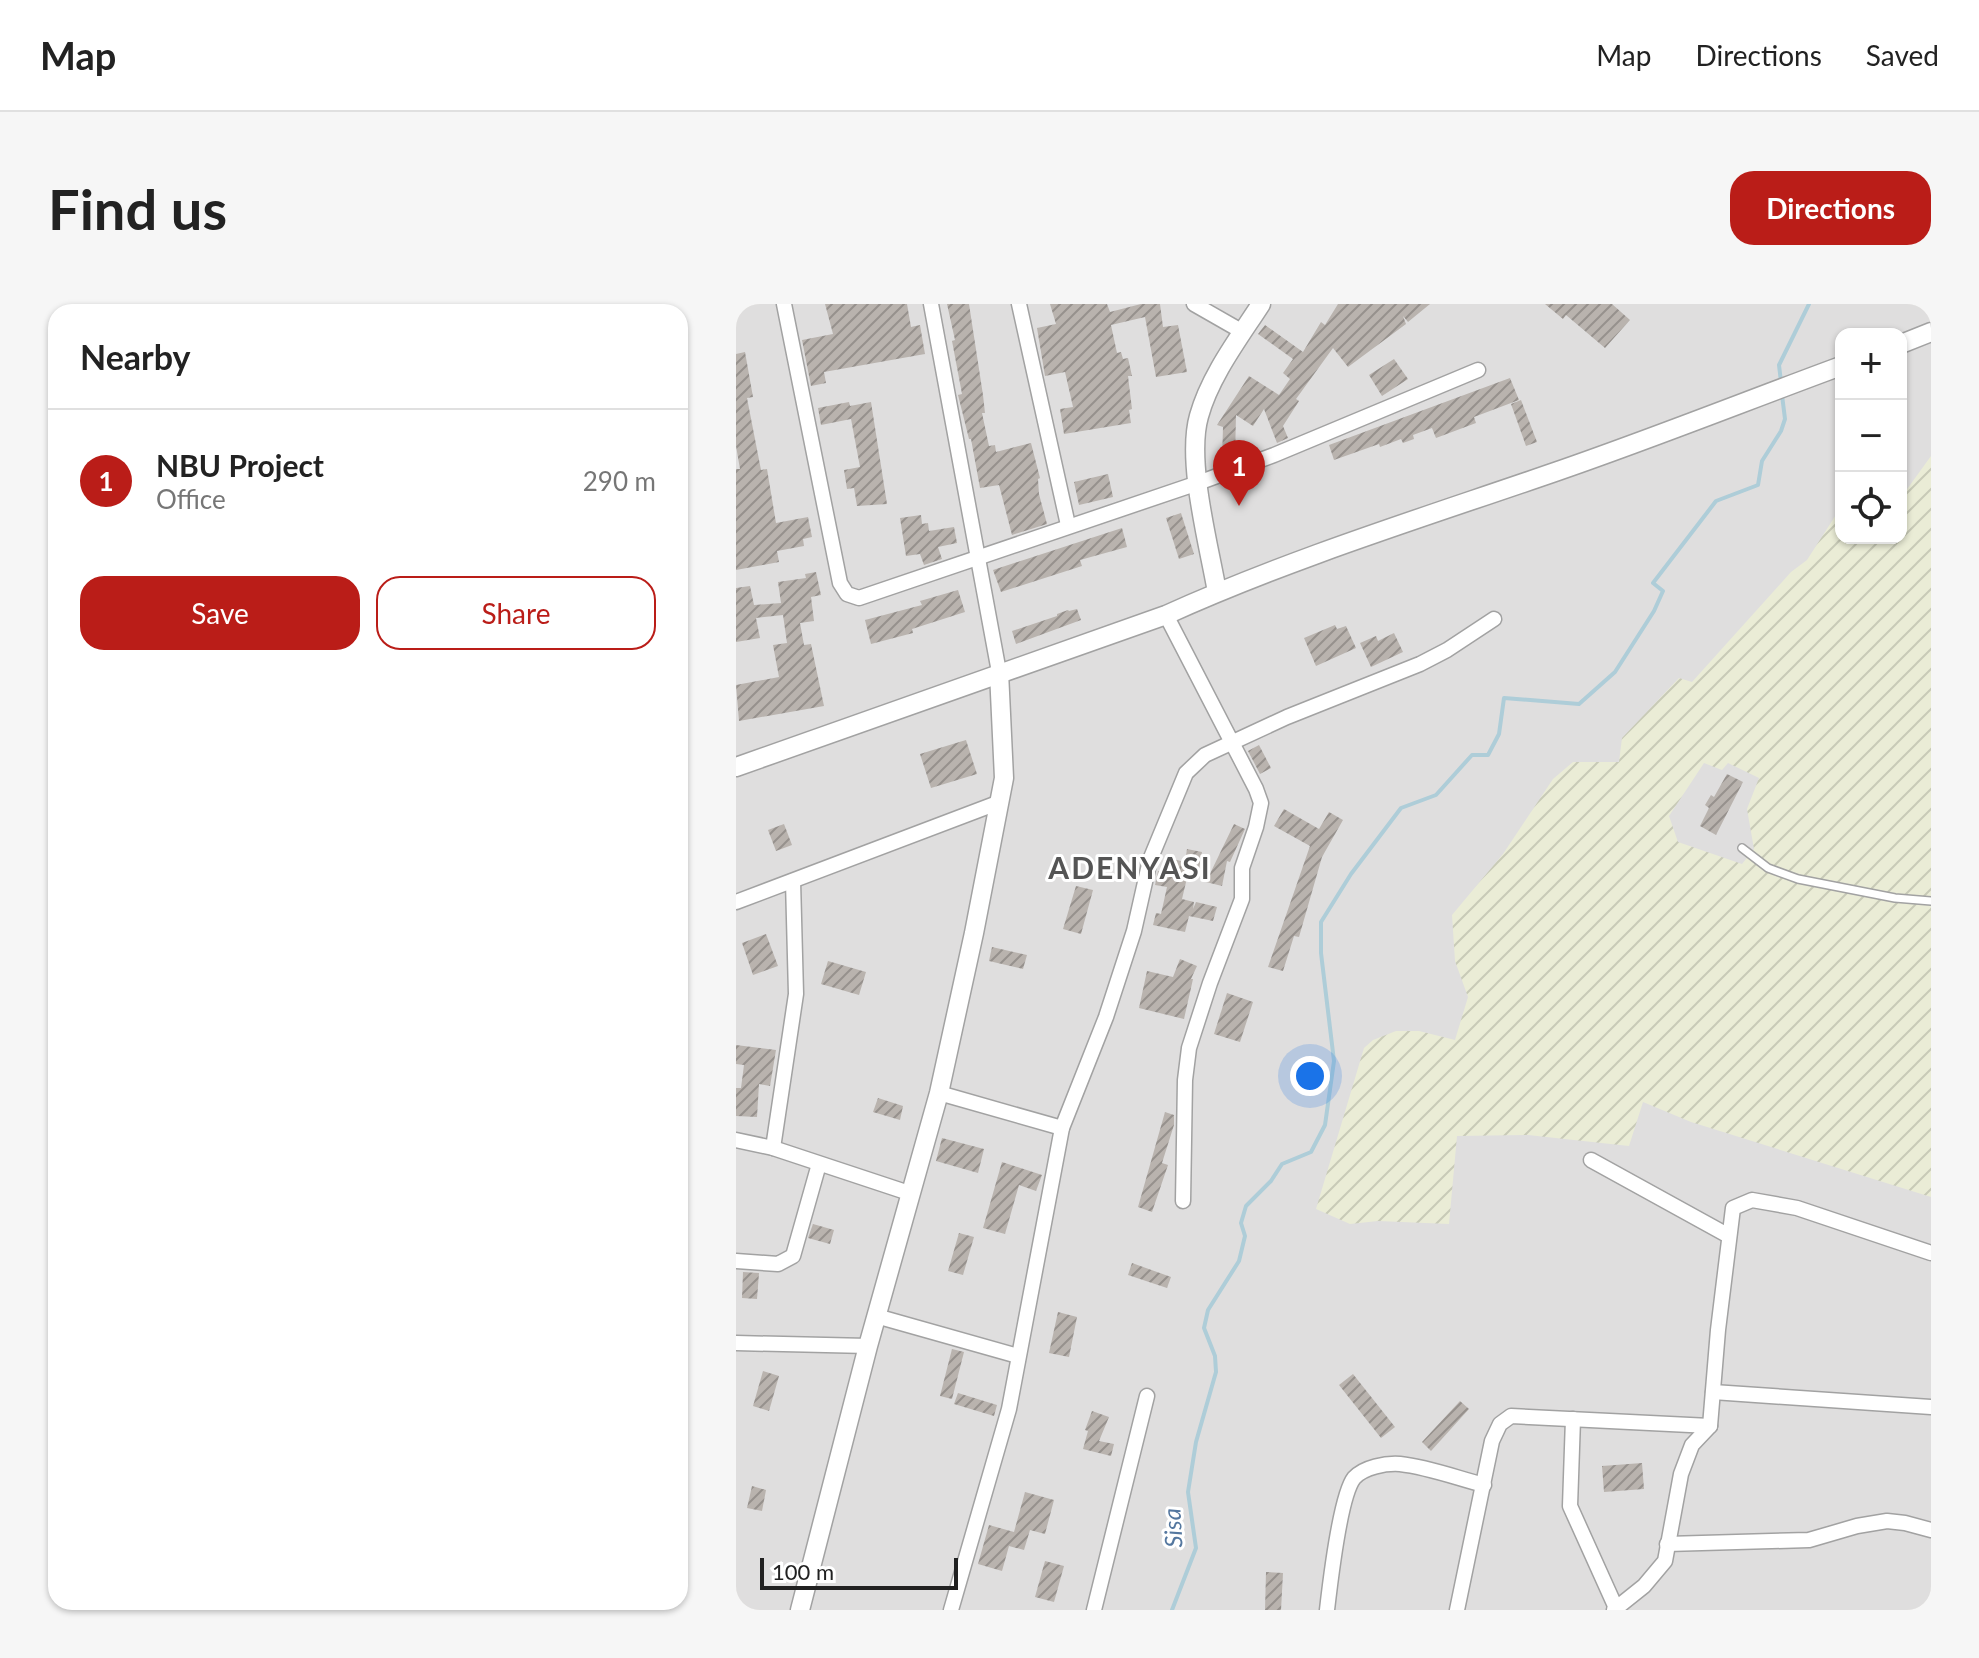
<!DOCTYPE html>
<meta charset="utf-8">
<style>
:root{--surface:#fff;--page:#f6f6f6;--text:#222;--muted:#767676;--line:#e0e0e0;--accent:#ba1d18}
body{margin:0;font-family:Lato,sans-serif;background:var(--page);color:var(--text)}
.controls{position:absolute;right:24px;top:24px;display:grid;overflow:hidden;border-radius:16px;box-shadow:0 2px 6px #0004}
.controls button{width:72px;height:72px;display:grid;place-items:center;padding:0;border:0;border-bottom:2px solid var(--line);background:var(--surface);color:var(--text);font:40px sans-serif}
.scale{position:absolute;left:24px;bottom:20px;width:198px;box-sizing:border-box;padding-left:8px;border:4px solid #212121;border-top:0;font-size:22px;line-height:28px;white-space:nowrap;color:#212121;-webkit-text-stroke:6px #fff;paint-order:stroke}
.you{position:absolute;left:574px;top:772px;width:28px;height:28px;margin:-20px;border:6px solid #fff;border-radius:50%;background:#1a73e8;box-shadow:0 0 0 12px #1a73e833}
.badge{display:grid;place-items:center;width:52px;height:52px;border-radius:50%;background:var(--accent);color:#fff;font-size:26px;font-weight:700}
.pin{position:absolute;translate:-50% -66px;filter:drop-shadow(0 2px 4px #0008)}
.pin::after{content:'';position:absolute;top:42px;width:28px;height:24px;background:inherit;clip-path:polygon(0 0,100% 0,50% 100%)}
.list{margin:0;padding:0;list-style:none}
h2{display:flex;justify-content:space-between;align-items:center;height:104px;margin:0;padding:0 32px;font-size:34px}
h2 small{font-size:26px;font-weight:400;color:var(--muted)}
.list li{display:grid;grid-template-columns:52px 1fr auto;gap:24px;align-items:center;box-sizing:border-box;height:144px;padding:0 32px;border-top:2px solid var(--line)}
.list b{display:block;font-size:30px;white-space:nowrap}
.list p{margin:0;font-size:26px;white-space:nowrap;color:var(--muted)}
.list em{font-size:26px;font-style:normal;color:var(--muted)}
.actions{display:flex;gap:16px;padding:24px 32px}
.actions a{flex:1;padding:18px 0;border:2px solid var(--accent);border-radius:24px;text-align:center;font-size:28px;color:var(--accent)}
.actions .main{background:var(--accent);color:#fff}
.icon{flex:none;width:44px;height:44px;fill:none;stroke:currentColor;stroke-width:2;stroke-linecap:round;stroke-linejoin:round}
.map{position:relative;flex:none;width:1195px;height:1306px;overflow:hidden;border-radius:24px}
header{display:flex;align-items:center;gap:48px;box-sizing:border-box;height:112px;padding:0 40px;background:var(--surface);border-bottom:2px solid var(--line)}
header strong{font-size:38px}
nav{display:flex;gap:44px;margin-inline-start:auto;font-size:28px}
.intro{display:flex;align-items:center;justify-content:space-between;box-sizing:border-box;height:192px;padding:0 48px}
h1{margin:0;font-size:56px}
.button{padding:20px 36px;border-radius:24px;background:var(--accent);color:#fff;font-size:28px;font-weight:700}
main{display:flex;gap:48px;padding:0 48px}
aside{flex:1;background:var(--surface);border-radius:24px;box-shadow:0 2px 6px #0004}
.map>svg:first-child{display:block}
</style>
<header>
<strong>Map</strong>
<nav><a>Map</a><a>Directions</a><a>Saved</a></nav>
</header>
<div class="intro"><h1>Find us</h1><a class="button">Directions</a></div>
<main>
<aside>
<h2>Nearby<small></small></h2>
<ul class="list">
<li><span class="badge">1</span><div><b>NBU Project</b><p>Office</p></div><em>290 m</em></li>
</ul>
<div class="actions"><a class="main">Save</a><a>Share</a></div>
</aside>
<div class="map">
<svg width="1195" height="1306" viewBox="0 0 1195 1306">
<defs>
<pattern id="farmland-furrows" width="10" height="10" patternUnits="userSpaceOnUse" patternTransform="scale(2)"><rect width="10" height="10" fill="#eaecd6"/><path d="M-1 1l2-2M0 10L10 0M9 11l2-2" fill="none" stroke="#c8cab7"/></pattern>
<pattern id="building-hatch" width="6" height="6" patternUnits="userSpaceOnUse" patternTransform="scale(2)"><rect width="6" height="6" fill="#b9b3ae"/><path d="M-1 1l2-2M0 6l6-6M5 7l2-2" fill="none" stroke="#96918d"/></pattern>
</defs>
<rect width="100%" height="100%" fill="#f0eee9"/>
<path fill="#dfdede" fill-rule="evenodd" d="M0 0H1195V1306H0ZM1105 30H1165V234H1105Z"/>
<path fill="url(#farmland-furrows)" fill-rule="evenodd" d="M1195 152V893L955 818 907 798 893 842 792 831 721 832 713 920 642 917 614 920 580 905 628 744 637 736 660 727H683L719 736 732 693 719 657 716 611 767 550 817 475 837 458H883L886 434 943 374 956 378 1055 268 1071 256 1105 203V234H1165V186L1169 188ZM968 459 986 466 992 459 1023 474 1011 505 1018 545 1006 560 942 538 933 512Z"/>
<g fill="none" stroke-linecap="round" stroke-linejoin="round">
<g stroke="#aecdd8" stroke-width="4">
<polyline points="1045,78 1043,61 1073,0"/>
<polyline points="436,1306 460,1244 452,1188 460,1138 480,1068 479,1052 468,1024 472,1006 503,957 509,932 505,919 510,902 535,877 546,860 575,848 589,821 598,757 585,649 585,618 615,570 665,504 700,491 736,451 752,451 763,430 768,394 843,400 879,368 918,307 927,287 917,279 980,197 1022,181 1026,157 1045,127 1049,115 1046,91"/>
</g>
</g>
<g fill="url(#building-hatch)">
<polygon points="89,0 171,0 175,23 184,21 189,50 88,68 90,79 75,82 66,36 97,30"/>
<polygon points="211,0 233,0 247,91 249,109 246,109 253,142 259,141 260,148 295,139 304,174 302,175 303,190 311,220 276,231 263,181 244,184 235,135 233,135 222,91 226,90 216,37 219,36"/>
<polygon points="314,0 371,0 374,8 405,0 424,0 427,23 442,21 451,68 420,73 409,13 375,21 381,49 385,48 387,55 392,54 396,72 392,72 396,105 393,106 395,119 328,130 324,105 337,103 329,68 309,72 301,24 320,20"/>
<polygon points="602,0 694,0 672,18 667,12 670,20 612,63 597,44 560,95 563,97 547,122 552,134 541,139 528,105 517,122 500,111 499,155 486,156 487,123 481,121 513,72 543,91 554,75 547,69 557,55 522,30 529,21 567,48 585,18 589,21"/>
<polygon points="809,0 876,0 894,16 869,44 830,11 827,15"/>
<polygon points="9,48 17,93 11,94 25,166 31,165 40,219 72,213 76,233 67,235 68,242 41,247 43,258 0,266 0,165 4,165 0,142 0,50"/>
<polygon points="658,55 672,75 646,92 633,71"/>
<polygon points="774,74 783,96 738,113 740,119 700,134 696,124 677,131 678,135 667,139 665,135 644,143 643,140 598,156 593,141"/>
<polygon points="785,96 801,138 790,142 775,100"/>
<polygon points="113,98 114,102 135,98 151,200 121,202 118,184 111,185 108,166 124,163 115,115 85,121 82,104"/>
<polygon points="372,170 377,193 343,201 338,178"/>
<polygon points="445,209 458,250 443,255 430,214"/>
<polygon points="185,211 186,220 192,219 193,227 218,223 221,239 202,243 206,255 188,261 184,250 170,252 164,214"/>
<polygon points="386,224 391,243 344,256 346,262 265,288 257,266"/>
<polygon points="80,268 85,291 75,293 78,317 64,319 68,341 75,340 88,402 3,417 0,381 43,373 37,341 51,339 47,311 20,314 24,334 0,338 0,284 14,282 18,301 45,299 42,278 70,274 69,270"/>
<polygon points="222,286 229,308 176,325 177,329 135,340 129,316 186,301 184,297"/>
<polygon points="341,305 345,316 280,340 276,327 321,312 321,310 332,306 333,307"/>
<polygon points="599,321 601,325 610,322 620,344 580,362 568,334"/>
<polygon points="658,329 667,348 635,363 624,339 640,332 642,337"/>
<polygon points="230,436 241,470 195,484 184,450"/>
<polygon points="523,441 535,464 524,470 512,447"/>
<polygon points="991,470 1007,478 980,531 964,522 973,504 969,501 975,491 978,493"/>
<polygon points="548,505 583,525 593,508 607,516 586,553 563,633 558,632 547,667 532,663 574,542 538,522"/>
<polygon points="48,520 56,541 40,547 32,526"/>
<polygon points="498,520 509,525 494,558 491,557 486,582 470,578"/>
<polygon points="451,545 466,548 461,576 451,574 446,595 458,598 457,605 460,598 481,603 477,617 453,612 449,628 417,621 420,609 425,610 431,583 419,581 422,567 434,569 437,555 449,558"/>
<polygon points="340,582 357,586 345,630 327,625"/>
<polygon points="30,630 42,662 17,671 6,639"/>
<polygon points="256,643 291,651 287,665 253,657"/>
<polygon points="444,655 461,662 455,675 457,675 448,715 403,704 411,667 437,673"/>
<polygon points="92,657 130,668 123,691 85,680"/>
<polygon points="491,689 517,698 504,738 478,730"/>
<polygon points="0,741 40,746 34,782 23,780 21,813 0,812 0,784 5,784 8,761 0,760"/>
<polygon points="142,794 167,802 164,816 137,808"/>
<polygon points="429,808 438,811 438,821 426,859 432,861 416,908 402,903"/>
<polygon points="206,834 248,845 242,869 200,857"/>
<polygon points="266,858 306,871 300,887 283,881 269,930 247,924"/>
<polygon points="77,920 98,926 94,940 72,934"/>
<polygon points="223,929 238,933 227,971 212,967"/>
<polygon points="396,959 435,973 431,984 392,971"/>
<polygon points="7,968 23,969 21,995 6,994"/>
<polygon points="322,1008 341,1013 333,1053 313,1049"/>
<polygon points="216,1045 228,1048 216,1095 204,1092"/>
<polygon points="27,1067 43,1072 33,1107 17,1102"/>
<polygon points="617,1070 659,1123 645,1134 603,1081"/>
<polygon points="222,1089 261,1101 258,1112 218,1100"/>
<polygon points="724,1097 733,1105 695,1147 686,1138"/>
<polygon points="356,1107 373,1113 363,1137 378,1140 375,1152 347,1145 352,1127 349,1126"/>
<polygon points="906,1159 908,1185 868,1188 866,1162"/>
<polygon points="16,1182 30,1186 26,1207 11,1204"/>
<polygon points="289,1188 318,1196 309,1230 294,1226 288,1246 273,1242 266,1267 242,1260 253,1221 278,1228"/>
<polygon points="309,1257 328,1262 318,1298 299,1293"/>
<polygon points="530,1268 547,1269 545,1306 529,1306"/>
</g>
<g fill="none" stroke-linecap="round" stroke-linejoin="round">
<defs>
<polyline id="service" points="1006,544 1032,564 1062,575 1159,594 1195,597"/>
<g id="minor">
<polyline points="48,0 104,279 111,290 123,294 462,179 538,151 742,66"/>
<polyline points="195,0 263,368"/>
<polyline points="283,0 332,221"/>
<polyline points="458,0 507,28"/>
<polyline points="430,311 520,485 525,499 520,523 506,564 506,595 474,679 453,744 449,776 447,897"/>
<polyline points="0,598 264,498"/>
<polyline points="203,789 326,824"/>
<polyline points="0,836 37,844 173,889"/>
<polyline points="37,844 60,690 57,577"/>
<polyline points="855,856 993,932"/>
<polyline points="0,957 42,960 57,952 83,860"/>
<polyline points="140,1012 282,1052"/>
<polyline points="0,1039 132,1042"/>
<polyline points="977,1088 1195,1103"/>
<polyline points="837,1115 834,1202 880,1304"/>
<polyline points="931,1240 1073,1236 1121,1222 1151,1217 1169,1219 1195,1226"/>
<polyline points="215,1306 273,1105 326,824 370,713 398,627 414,556 450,469 469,451 551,413 684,360 711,346 758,315"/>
<polyline points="358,1306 411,1092"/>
<path d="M591 1306C594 1280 604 1192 618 1174 628 1163 650 1159 664 1160 692 1163 721 1174 748 1181"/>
<polyline points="721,1306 756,1137 764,1120 775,1112 974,1122"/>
<polyline points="878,1306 908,1282 929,1257 945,1170 956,1141 974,1122 982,1026 997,904 1016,896 1061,904 1195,949"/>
</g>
<g id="tertiary">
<polyline points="1165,40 1195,28"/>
<path d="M481 288C473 241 450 157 463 112 474 72 503 34 525 0"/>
<path d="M0 463 430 311C556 254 689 213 819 168 915 135 1010 97 1105 62"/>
<polyline points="64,1306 132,1042 203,789 238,629 268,474 263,368"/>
</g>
</defs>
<use href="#service" stroke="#a2a2a2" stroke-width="10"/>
<use href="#minor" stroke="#a2a2a2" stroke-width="17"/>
<use href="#tertiary" stroke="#a2a2a2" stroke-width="21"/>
<use href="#service" stroke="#fff" stroke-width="7"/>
<use href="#minor" stroke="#fff" stroke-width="14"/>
<use href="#tertiary" stroke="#fff" stroke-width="18"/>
</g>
<g text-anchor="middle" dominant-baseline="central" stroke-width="6" stroke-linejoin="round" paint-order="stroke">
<g font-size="24" font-style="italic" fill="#54779f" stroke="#fff">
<text transform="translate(436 1224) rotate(-93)">Sisa</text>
</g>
<g font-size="30" font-weight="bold" letter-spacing="2" fill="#545454" stroke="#fff">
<text x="394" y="563">ADENYASI</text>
</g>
</g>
</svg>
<div class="controls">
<button>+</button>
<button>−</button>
<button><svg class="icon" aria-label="locate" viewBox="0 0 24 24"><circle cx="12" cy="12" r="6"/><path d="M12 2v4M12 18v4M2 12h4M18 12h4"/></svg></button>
</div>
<div class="scale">100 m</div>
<div class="you"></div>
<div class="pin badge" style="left:503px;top:202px">1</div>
</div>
</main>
